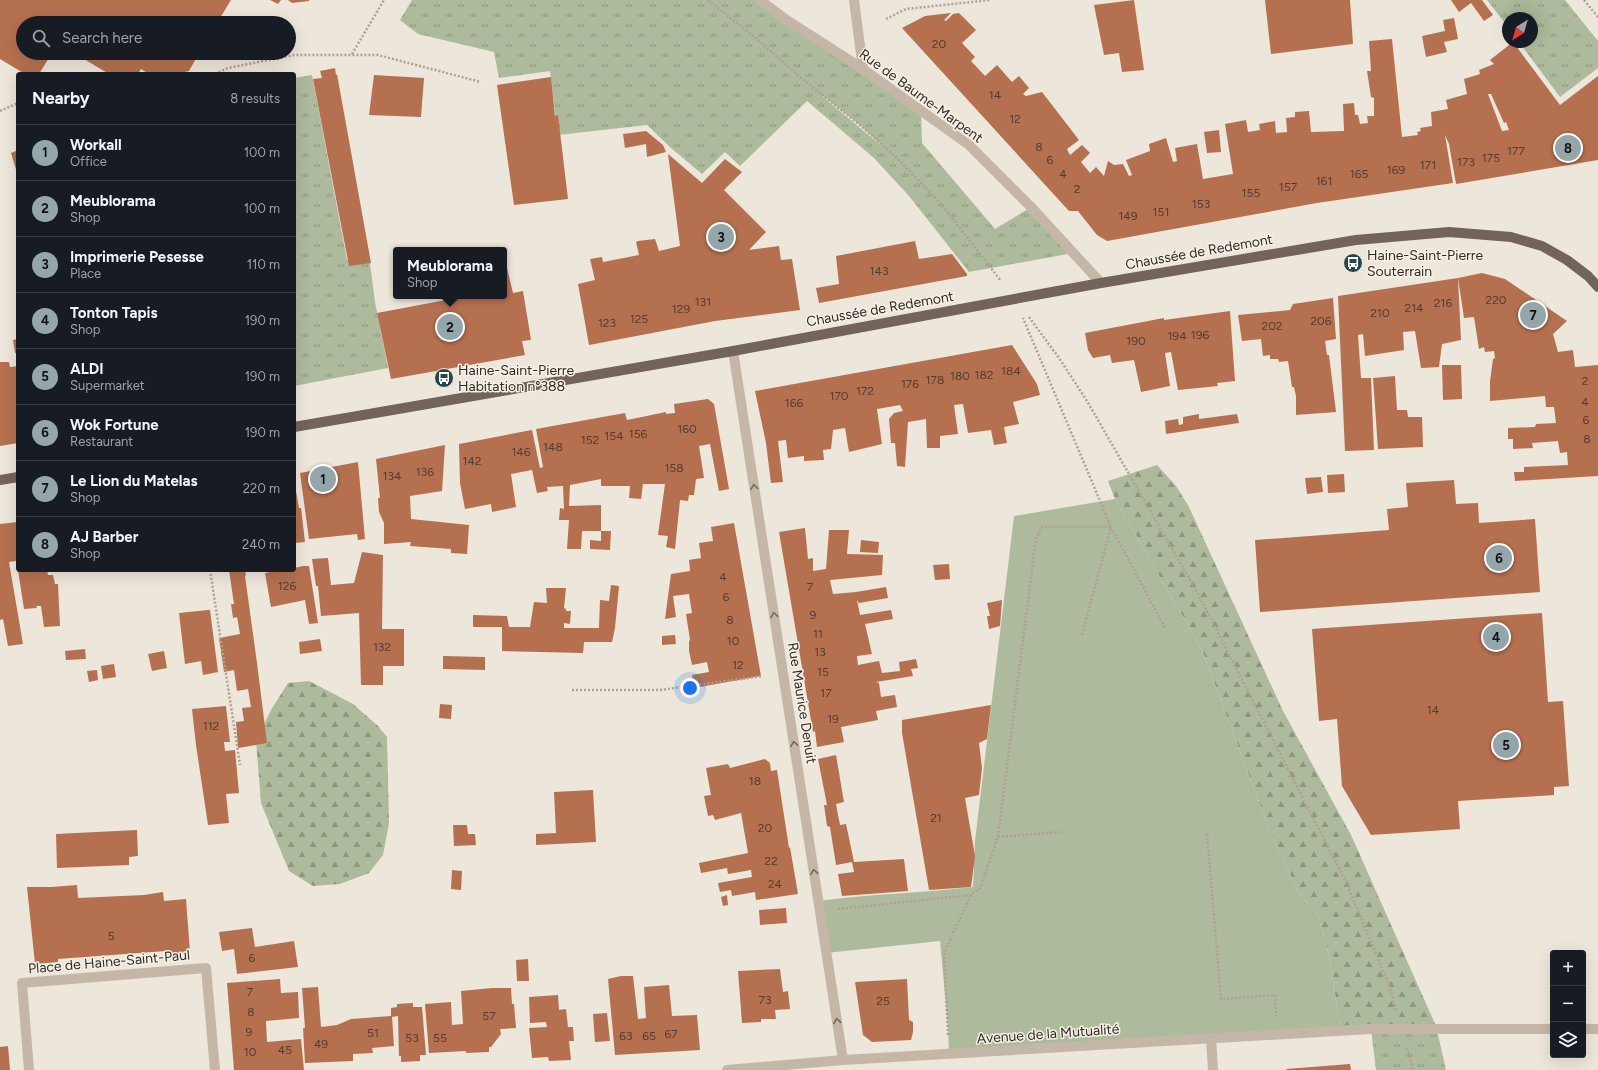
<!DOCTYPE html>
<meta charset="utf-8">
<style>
:root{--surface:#171b24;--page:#20242c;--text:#f1f3f6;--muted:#9ea1a6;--line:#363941;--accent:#94a6aa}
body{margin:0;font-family:Figtree,sans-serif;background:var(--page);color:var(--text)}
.controls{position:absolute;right:12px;bottom:12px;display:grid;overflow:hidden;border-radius:4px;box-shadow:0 4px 16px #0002}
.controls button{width:36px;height:36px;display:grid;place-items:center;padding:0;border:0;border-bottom:1px solid var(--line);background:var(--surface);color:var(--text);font:20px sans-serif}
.compass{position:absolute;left:1502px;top:12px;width:36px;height:36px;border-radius:50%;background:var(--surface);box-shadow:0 4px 16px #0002;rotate:217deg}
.you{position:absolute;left:690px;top:688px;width:14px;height:14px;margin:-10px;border:3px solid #fff;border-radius:50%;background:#1a73e8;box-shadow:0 0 0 6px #1a73e833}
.badge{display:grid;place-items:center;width:26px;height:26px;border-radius:50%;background:var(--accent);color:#111;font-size:13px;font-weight:700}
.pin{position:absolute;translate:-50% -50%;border:2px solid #fff;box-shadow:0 1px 4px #0006}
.popup{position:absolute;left:393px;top:247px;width:114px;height:52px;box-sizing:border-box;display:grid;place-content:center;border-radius:4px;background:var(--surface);filter:drop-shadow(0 1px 3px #0005);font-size:13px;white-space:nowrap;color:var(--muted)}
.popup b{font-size:15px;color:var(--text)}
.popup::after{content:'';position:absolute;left:50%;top:100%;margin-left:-8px;border:8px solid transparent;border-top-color:var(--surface)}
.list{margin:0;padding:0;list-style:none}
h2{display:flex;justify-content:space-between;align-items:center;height:52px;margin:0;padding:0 16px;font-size:17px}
h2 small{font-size:13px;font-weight:400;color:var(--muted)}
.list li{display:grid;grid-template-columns:26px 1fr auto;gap:12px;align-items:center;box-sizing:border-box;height:56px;padding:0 16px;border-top:1px solid var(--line)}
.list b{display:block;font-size:15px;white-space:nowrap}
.list p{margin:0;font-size:13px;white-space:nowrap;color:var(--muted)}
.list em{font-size:13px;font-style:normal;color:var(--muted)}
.icon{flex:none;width:22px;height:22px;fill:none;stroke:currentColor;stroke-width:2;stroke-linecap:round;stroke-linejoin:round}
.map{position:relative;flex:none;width:1598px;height:1070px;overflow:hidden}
.search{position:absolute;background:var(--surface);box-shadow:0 4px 16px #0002;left:16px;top:16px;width:280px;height:44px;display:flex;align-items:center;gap:10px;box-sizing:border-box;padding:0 14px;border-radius:22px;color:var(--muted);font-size:15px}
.panel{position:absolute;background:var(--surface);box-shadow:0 4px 16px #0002;left:16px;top:72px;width:280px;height:500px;border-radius:4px}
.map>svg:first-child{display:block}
</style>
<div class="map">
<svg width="1598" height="1070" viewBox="0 0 1598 1070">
<defs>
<pattern id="grass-tufts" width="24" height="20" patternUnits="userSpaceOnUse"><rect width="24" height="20" fill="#aeba9c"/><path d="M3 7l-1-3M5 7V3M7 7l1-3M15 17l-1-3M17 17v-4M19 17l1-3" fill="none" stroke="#8e977f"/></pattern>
<pattern id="forest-firs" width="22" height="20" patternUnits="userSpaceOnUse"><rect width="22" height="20" fill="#aeba9c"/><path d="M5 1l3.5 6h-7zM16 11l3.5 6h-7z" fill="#8e977f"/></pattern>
</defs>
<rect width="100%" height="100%" fill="#ede6da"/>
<g fill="url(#grass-tufts)" fill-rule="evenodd">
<path d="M412 0H760L921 111 922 143 995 229 1031 207 1073 253 969 272 909 196 874 158 807 101 740 166 725 152 702 174 671 148 647 125 558 135 550 71 499 78 494 52 418 34 400 20ZM823 96 860 125 883 147 823 97Z"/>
<polygon points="1487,0 1565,0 1598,41 1598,68 1560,97 1519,42 1532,42 1532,18 1508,18 1508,27"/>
<polygon points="312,75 347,260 369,256 375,302 388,368 294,386 294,78"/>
<polygon points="1436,1026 1446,1070 1376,1070 1371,1029"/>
</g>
<g fill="url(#forest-firs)">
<polygon points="1157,465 1176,486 1189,507 1283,711 1351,835 1436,1026 1341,1031 1328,950 1318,916 1298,891 1269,829 1202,650 1115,499 1108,481"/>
<polygon points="309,681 353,704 378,726 387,737 389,823 383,855 369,873 340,884 313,886 289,871 261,803 256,741 271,710 288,683"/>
</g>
<path fill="#aeba9c" d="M1115 499 1202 650 1269 829 1298 891 1318 916 1328 950 1341 1031 949 1054 948 1028 940 941 826 953 818 901C869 894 921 893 973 887L975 841 1014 516Z"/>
<g fill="#b57050" fill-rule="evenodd">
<polygon points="0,0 231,0 217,23 23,23 23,53 52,53 39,74 25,74 0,59"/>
<polygon points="270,0 281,0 278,4"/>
<polygon points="288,0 309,0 309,1 292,3"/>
<polygon points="1134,0 1144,70 1122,72 1119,53 1104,55 1094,5"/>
<polygon points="1265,0 1350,0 1353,44 1271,54"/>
<polygon points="1451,0 1482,0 1493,15 1484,21 1471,3 1459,12"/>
<path d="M951 13 944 20 946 21 953 14 959 13 976 30 962 43 975 57 971 61 985 76 997 65 1012 82 1019 76 1029 88 1023 94 1026 96 1042 92 1079 140 1067 149 1070 155 1082 145 1090 153 1081 162 1090 173 1096 167 1104 176 1108 161 1114 165 1123 164 1129 176 1132 175 1126 160 1150 151 1149 144 1166 138 1173 162 1177 161 1175 148 1197 144 1203 179 1233 174 1225 124 1246 120 1248 132 1260 130 1259 124 1275 121 1276 133 1287 132 1286 118 1295 117V112L1309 111 1311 132 1344 131 1343 104 1354 103 1355 115H1358L1360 124 1368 123 1367 116H1374V98L1371 97 1367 71H1371L1369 41 1392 39 1402 137 1418 135 1417 132 1421 131 1420 128 1432 126 1431 112 1448 109 1446 100 1467 94 1464 79 1480 74 1479 70 1494 64 1490 60 1513 42 1560 105 1598 76V160L1456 184 1449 144 1445 135 1453 183 1317 203 1107 241 1097 235 1078 211H1069L902 28 925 16ZM1488 94H1491L1504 123 1506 122 1509 130 1502 131Z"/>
<polygon points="1454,18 1458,39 1444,42 1447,52 1426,57 1422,36 1445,31 1443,20"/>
<polygon points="74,53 199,53 189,71 176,74 149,74 141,69 138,74 109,74"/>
<polygon points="335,68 336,75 337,74 371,263 349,266 313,79 322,78 320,71"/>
<polygon points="374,75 424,78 421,117 369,115"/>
<polygon points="551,77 555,116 558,115 568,199 514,205 497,85"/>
<polygon points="1219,130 1221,152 1207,153 1204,132"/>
<polygon points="646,131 663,145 666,152 647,157 646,144 625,148 623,134"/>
<polygon points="18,150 18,176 11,153"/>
<polygon points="668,154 702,183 725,159 742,172 724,190 766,232 749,250 779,246 781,260 792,259 800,310 715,321 589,345 578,284 595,280 590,259 602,257 603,262 639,255 636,242 638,241 655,239 659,251 680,246"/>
<polygon points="915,241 919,259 952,254 967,274 967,276 819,303 816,288 839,284 836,256"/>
<polygon points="507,268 513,293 523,291 531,340 522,341 525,355 391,379 377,313 467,296 504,296 504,269"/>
<polygon points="1482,273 1505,279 1567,321 1553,334 1558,352 1573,350 1575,367 1598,365 1598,476 1515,481 1514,472 1524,472 1524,467 1568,465 1567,452 1560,453 1558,441 1532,443 1533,448 1513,449 1513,439 1508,439 1508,428 1535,427 1536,424 1556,423 1554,407 1546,407 1545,396 1490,401 1490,381 1493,359 1495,358 1494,351 1485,352 1484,347 1479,349 1474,317 1464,318 1458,278"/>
<polygon points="1458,278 1461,340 1442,344 1439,367 1421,368 1415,331 1403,332 1404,350 1365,356 1363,334 1358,335 1361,378 1371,378 1374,450 1345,451 1338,296"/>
<polygon points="1333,298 1336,339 1325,341 1327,355 1329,355 1336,412 1296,415 1296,396 1294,387 1292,387 1288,361 1279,362 1278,359 1270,359 1270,355 1263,356 1261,339 1242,341 1238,315 1290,310 1293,304"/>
<polygon points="1230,311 1235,381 1217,383 1218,386 1178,390 1171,352 1165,353 1170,386 1141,392 1134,360 1112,363 1110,355 1093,358 1088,350 1085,333 1164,318 1164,320"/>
<polygon points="18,339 18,353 15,353 13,340"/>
<polygon points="1012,345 1037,384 1040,395 1013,402 1019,424 1004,427 1007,443 994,445 991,430 968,433 963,404 954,405 958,434 940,436 940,448 927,448 926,419 908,422 905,467 897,466 895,443 891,443 889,419 894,413 903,411 900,405 877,409 882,444 849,452 845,428 833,430 831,449 823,450 824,460 804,461 804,456 788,458 786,440 778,441 783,482 771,483 766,443 755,391"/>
<polygon points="0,362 9,362 10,367 18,366 18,443 0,446"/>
<polygon points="1442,365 1461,365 1462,399 1443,400"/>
<polygon points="1395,376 1397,410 1407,410 1408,417 1422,417 1423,447 1378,449 1373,378"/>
<polygon points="708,399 714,404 729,489 719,491 710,444 699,446 704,478 696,479 694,495 689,495 688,501 680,500 675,549 666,547 668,536 658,535 665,484 643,484 641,499 629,498 630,486 601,486 601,479 570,485 569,506 601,505 601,531 582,531 581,549 567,549 569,520 559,520 560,508 564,509 563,486 547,487 548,491 537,493 532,470 511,474 516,507 492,512 491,504 465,509 460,483 459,444 532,430 540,468 543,467 536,429 625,413 627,420 666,412 666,414 675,413 674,404"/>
<polygon points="1199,414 1199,419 1237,414 1239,423 1166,434 1165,421 1178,419 1179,425 1183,424 1183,417"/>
<polygon points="445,445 442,491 410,496 411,519 469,525 467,554 451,553 451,549 410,546 411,542 384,544 384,523 379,512 378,498 380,498 376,459"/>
<polygon points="358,462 365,539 358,540 357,534 309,539 300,473"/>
<polygon points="1344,474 1345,492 1328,493 1327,475"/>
<polygon points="1321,477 1323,492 1307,494 1305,478"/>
<polygon points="294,480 299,508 301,508 305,542 294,543"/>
<polygon points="1454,480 1456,504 1478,503 1479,523 1535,519 1540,592 1260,612 1255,540 1389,530 1387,509 1408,507 1406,483"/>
<polygon points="18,522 18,567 16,561 9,562 23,644 8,646 3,619 0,620 0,524"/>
<polygon points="734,523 761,676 694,688 692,675 709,672 707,662 692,665 689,651 689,641 690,640 686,614 692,613 689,594 673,596 676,617 665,619 671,574 690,571 689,560 701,558 699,543 713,541 711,527"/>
<polygon points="805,528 808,559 813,558 813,571 826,569 829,530 849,530 847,554 883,555 882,575 830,580 833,594 856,592 886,587 888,598 859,603 857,600 860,615 891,610 893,619 865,624 872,654 857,656 858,665 879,661 882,673 900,671 899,662 916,659 918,668 911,669 913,676 876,682 879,683 881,697 895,695 897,707 876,711 878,720 841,727 844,742 817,747 815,731 813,732 779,532"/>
<polygon points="601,531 611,531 610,550 590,549 590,540 601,541"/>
<polygon points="861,540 879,542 878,553 860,552"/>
<polygon points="362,552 383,555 382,629 404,629 404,666 383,666 383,685 361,685 359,613 321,616 318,586 316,586 312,559 328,558 331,585 354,583"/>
<polygon points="949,564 950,579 935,580 933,565"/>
<polygon points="303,566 309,566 318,623 309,624 305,600 271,607 265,573 282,570 294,570 294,568"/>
<polygon points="18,570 47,570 48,575 53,575 55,584 58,584 60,626 44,627 41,606 36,606 37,608 24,609"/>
<polygon points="174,570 186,570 186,571 174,572"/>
<polygon points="229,570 245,570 246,575 245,576 257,663 267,743 238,748 236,722 244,721 242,708 251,707 248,689 237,691 234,670 224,672 219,638 240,634 237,617 233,618 231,604 234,604"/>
<polygon points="611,585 619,586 615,628 612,642 584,642 583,653 502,651 502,627 473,627 473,615 507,616 509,627 530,627 534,602 547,603 546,588 566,588 564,608 566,609 566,611 571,611 570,624 564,623 564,628 599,628 600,600 609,601"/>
<polygon points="1002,600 1000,626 989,629 987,616 990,616 987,603"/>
<polygon points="208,610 210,610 218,672 203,675 201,661 185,664 179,613"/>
<polygon points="1542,613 1548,702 1563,701 1569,786 1554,787 1554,795 1458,801 1460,829 1371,835 1342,786 1337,719 1319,721 1312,629"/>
<polygon points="675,635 676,644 662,645 662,636"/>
<polygon points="320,639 322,651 300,654 299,642"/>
<polygon points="85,649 86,659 66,660 65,651"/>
<polygon points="164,651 167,668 152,671 148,654"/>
<polygon points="443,656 485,657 485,670 443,669"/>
<polygon points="114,664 116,677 103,679 101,666"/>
<polygon points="97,670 98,680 89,682 87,671"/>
<polygon points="440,704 452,705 451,719 439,718"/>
<polygon points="991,705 987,739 979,743 982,768 979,795 965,798 975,856 971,887 929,890 902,733 902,720"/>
<polygon points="226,706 230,742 224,742 225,751 235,750 239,793 226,794 229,823 208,825 196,745 192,709"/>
<polygon points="836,755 844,802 836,804 838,815 840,825 846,824 854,862 904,859 908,891 842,896 838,874 854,872 852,862 836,865 830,827 827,826 824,805 827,805 818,759"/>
<polygon points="765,759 770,763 771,771 777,770 789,848 790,847 798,894 756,900 755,892 732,896 731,890 720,892 718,883 752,877 751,870 728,874 727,868 701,873 699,863 748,853 741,813 715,820 713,815 708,816 704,796 711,795 706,768 728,764 730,768"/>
<polygon points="593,790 596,842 536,845 536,834 556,833 554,792"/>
<polygon points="453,825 467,825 468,834 475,834 476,845 454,846"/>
<polygon points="137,830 138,856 129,857 129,865 57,868 56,834"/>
<polygon points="452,870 462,871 461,890 451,889"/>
<polygon points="77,885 78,898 144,895 163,892 164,901 186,899 190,952 166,954 166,951 58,959 58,962 35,964 27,887 51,887"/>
<polygon points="727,895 728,905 723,906 721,897"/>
<polygon points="786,908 787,923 760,925 759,910"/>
<polygon points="252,928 255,947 294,941 298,967 237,974 234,949 222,951 219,932"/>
<polygon points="528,959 529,981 517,981 516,960"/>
<polygon points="780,969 783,992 788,991 790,1009 775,1010 776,1019 761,1019 761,1022 742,1023 738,971"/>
<polygon points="621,976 633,976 638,1019 646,1018 644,987 669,985 672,1016 697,1015 700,1050 615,1055 608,979"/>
<polygon points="280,979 281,993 298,992 299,1018 266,1021 267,1042 301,1039 304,1070 234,1070 227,983"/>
<polygon points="907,979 909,1020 913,1022 913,1032 911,1040 872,1042 863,1035 855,982"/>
<polygon points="318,987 321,1027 337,1025 351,1019 391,1016 391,1008 397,1007 397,1004 413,1003 413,1007 422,1007 426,1055 420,1055 420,1061 401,1062 401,1056 399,1056 398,1016 392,1017 394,1046 372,1048 373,1053 353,1054 353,1061 305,1063 303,1028 305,1028 302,988"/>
<polygon points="492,988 511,988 512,1004 514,1004 516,1028 500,1029 501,1034 491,1047 489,1047 489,1052 466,1053 466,1051 429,1053 425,1004 451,1002 452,1025 463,1024 461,991"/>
<polygon points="558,995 559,1010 566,1009 568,1027 573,1027 574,1041 569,1041 571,1060 549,1061 548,1057 532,1058 529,1028 547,1027 546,1022 530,1023 529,997"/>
<polygon points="607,1013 610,1041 595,1042 593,1014"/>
<polygon points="8,1046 10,1070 0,1070 0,1047"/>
<polygon points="1350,1064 1351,1070 1287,1070 1286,1069"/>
</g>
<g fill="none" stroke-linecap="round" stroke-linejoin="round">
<g stroke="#afa192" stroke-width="2.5" stroke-dasharray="2 2" stroke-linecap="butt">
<polyline points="708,0 757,39 801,78 860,125 898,159 941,204 1001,281"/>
<polyline points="1584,0 1598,17"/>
<polyline points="886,19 906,9 990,0"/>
<polyline points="352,54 384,0"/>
<polyline points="215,74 228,68 294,55 378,55 481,82"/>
<polyline points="0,111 18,103"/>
<polyline points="1029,317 1059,358 1087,401 1197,592 1346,882 1390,988 1396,1010"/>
<polyline points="210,570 240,765"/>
<polyline points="1082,635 1111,527 1165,628"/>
<polyline points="572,690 660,690 763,676"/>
<polyline points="1207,834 1221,999 1275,995 1276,1016"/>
<polyline points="998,837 1061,832"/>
<polyline points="838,909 971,895"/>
<polyline points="948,1035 944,953 971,895 980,888 998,837 1036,538 1042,527 1111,527 1023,318"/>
<polyline points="1407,1048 1413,1070"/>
</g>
<g stroke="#c4b7a8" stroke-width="10">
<polyline points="854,0 863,69"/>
<polyline points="1211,1038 1213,1070"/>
</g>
<g stroke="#c4b7a8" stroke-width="10">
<polyline points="760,0 785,19 863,69 969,145 1031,207 1101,283"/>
<polyline points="733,351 843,1060"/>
<polyline points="1439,1029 1553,1029"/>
<polyline points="1583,1029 1598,1029"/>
<polyline points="29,1070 22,983 206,968 215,1070"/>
<polyline points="727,1070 843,1060 1371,1029"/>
</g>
<g stroke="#72645a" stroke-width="10">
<polyline points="294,427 733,351 1101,283 1356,240 1449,232 1511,237 1542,246 1567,260 1588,276 1598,287"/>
<polyline points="0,480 18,477"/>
</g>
<polyline stroke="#c4b7a8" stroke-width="10" points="1371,1029 1439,1029"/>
</g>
<defs><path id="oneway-chevron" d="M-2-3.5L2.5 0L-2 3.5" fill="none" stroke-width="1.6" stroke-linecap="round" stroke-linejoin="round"/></defs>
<g stroke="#746a61">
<use href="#oneway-chevron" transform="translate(754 487) rotate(-99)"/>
<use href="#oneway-chevron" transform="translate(774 615) rotate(-99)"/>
<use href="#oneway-chevron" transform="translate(794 744) rotate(-99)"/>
<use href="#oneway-chevron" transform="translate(814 872) rotate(-99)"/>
<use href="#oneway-chevron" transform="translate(837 1021) rotate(-99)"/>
</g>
<defs>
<symbol id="bus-disc" viewBox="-11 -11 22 22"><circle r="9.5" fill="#22474d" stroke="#f6f0e6"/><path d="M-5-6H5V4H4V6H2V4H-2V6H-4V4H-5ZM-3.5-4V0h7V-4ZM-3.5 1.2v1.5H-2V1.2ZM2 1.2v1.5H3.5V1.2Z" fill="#fff"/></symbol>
</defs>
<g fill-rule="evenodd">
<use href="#bus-disc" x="1342" y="252" width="22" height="22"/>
<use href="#bus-disc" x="433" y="367" width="22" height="22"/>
</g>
<g text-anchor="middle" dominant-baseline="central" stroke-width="3" stroke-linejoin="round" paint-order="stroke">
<g font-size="12" fill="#533c31">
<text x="939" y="44">20</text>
<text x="995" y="95">14</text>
<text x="1015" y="119">12</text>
<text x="1039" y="147">8</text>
<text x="1516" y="151">177</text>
<text x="1491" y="158">175</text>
<text x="1050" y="160">6</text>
<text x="1466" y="162">173</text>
<text x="1428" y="165">171</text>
<text x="1396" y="170">169</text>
<text x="1063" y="174">4</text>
<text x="1359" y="174">165</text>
<text x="1324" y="181">161</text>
<text x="1288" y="187">157</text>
<text x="1077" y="189">2</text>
<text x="1251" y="193">155</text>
<text x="1201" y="204">153</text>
<text x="1161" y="212">151</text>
<text x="1128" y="216">149</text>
<text x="879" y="271">143</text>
<text x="1496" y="300">220</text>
<text x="703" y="302">131</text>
<text x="1443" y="303">216</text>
<text x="1414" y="308">214</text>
<text x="681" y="309">129</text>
<text x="1380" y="313">210</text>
<text x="639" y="319">125</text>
<text x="1321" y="321">206</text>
<text x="607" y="323">123</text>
<text x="1272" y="326">202</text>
<text x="1200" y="335">196</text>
<text x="1177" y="336">194</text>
<text x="1136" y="341">190</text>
<text x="1011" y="371">184</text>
<text x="984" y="375">182</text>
<text x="960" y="376">180</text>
<text x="935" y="380">178</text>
<text x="1585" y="381">2</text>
<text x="910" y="384">176</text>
<text x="865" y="391">172</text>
<text x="839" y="396">170</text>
<text x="1585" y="402">4</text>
<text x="794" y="403">166</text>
<text x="1586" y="420">6</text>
<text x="687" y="429">160</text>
<text x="638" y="434">156</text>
<text x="614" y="436">154</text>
<text x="1587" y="439">8</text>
<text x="590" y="440">152</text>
<text x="553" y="447">148</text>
<text x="521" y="452">146</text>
<text x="472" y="461">142</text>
<text x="674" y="468">158</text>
<text x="425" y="472">136</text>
<text x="392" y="476">134</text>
<text x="723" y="577">4</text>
<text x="287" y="586">126</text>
<text x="810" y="587">7</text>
<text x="726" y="597">6</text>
<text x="813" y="615">9</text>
<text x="730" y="620">8</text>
<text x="818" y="634">11</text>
<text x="733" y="641">10</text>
<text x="382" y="647">132</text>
<text x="820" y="652">13</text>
<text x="738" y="665">12</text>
<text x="823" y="672">15</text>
<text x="826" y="693">17</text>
<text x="1433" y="710">14</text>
<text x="833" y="719">19</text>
<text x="211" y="726">112</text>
<text x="755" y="781">18</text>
<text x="936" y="818">21</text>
<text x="765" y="828">20</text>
<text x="771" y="861">22</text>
<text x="775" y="884">24</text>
<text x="111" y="936">5</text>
<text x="252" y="958">6</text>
<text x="250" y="992">7</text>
<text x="765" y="1000">73</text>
<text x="883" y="1001">25</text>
<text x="251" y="1012">8</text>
<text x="489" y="1016">57</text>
<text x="249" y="1032">9</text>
<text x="373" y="1033">51</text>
<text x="671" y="1034">67</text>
<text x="626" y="1036">63</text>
<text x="649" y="1036">65</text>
<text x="412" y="1038">53</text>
<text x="440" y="1038">55</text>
<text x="321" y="1044">49</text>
<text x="285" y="1050">45</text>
<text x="250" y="1052">10</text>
</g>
<g font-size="14" fill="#322b27" stroke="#f6f0e6">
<text transform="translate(921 96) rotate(36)">Rue de Baume-Marpent</text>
<text transform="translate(1199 252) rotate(-10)">Chaussée de Redemont</text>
<text transform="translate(880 309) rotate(-10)">Chaussée de Redemont</text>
<text transform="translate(802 703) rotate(81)">Rue Maurice Denuit</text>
<text transform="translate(109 962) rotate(-5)">Place de Haine-Saint-Paul</text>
<text transform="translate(1048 1034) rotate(-4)">Avenue de la Mutualité</text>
</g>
<g font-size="14" fill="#322b27" stroke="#f6f0e6" text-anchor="start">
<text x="1367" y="255">Haine-Saint-Pierre<tspan x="1367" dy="16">Souterrain</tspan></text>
<text x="458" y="370">Haine-Saint-Pierre<tspan x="458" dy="16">Habitation n°388</tspan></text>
</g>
</g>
</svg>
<div class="controls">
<button>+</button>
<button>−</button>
<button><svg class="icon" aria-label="layers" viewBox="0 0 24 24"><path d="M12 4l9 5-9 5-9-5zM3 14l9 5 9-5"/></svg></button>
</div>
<svg class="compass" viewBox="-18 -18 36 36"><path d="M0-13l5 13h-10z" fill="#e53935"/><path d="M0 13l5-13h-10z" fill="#9ea1a6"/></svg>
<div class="you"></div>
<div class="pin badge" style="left:323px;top:479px">1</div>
<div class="pin badge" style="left:450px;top:327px">2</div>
<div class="popup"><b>Meublorama</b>Shop</div>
<div class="pin badge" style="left:721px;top:237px">3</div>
<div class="pin badge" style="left:1496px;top:637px">4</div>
<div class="pin badge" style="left:1506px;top:745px">5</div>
<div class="pin badge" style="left:1499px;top:558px">6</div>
<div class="pin badge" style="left:1533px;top:315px">7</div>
<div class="pin badge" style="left:1568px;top:148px">8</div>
<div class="search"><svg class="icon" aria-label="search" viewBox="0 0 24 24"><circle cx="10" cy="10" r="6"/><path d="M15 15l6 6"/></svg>Search here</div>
<section class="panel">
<h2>Nearby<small>8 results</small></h2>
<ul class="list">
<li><span class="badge">1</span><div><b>Workall</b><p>Office</p></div><em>100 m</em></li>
<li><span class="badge">2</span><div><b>Meublorama</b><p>Shop</p></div><em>100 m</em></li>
<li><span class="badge">3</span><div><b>Imprimerie Pesesse</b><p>Place</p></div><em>110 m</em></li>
<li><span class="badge">4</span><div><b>Tonton Tapis</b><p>Shop</p></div><em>190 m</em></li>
<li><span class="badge">5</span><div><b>ALDI</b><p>Supermarket</p></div><em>190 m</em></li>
<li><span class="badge">6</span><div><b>Wok Fortune</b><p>Restaurant</p></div><em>190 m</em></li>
<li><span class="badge">7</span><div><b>Le Lion du Matelas</b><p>Shop</p></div><em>220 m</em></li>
<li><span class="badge">8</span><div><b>AJ Barber</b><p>Shop</p></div><em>240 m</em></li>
</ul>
</section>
</div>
